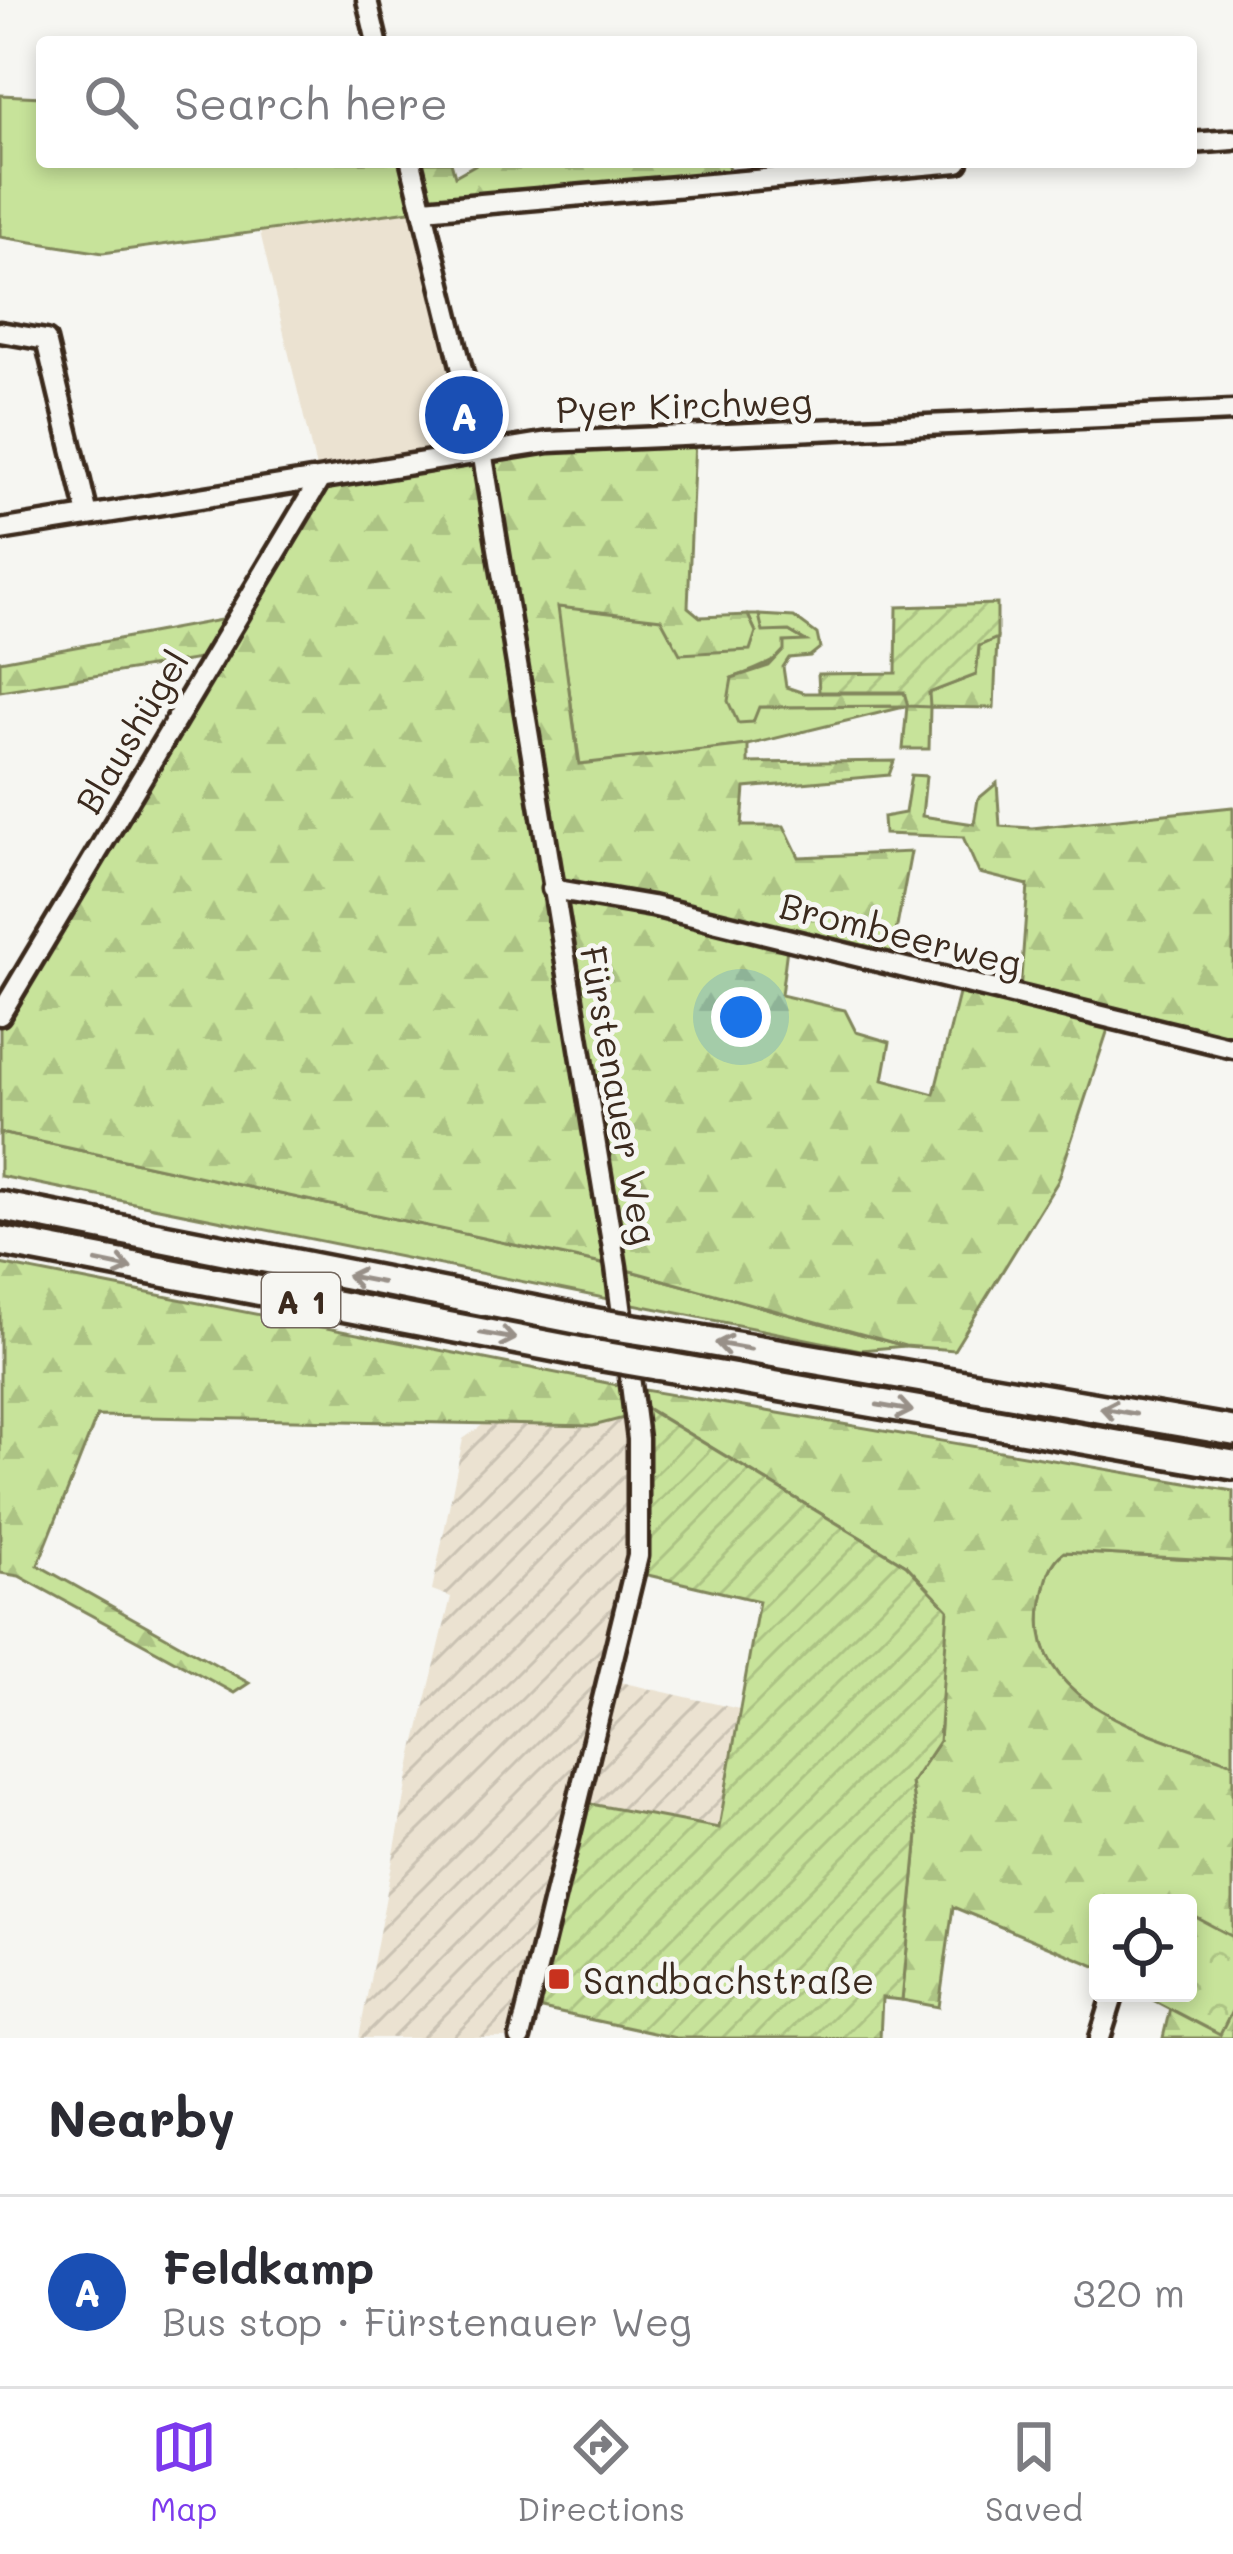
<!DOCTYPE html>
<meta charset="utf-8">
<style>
:root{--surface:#fff;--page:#f2f2f3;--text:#2b2b33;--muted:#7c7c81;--line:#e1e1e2;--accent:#7c3aed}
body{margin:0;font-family:Mali,sans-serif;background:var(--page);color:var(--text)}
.controls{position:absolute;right:36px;bottom:36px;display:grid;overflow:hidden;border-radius:12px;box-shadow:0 6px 18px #0003}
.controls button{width:108px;height:108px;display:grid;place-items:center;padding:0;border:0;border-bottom:3px solid var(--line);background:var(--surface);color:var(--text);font:60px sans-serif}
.you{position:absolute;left:741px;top:1017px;width:42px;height:42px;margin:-30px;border:9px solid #fff;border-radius:50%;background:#1a73e8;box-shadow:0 0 0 18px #1a73e833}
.badge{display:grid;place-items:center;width:78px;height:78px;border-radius:50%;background:var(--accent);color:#fff;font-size:39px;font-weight:700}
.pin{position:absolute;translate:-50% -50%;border:6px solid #fff;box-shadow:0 3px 12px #0006}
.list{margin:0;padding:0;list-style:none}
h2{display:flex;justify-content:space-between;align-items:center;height:156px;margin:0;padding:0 48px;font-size:51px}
h2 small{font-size:39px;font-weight:400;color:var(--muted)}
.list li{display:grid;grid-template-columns:78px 1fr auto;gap:36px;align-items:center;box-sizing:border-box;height:192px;padding:0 48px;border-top:3px solid var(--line)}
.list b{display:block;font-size:45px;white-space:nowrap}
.list p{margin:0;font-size:39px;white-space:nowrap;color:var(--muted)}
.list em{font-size:39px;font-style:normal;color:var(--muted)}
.icon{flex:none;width:66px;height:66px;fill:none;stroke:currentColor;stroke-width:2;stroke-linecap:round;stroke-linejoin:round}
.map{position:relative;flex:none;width:1233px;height:2038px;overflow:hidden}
.search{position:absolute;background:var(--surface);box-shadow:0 6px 18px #0003;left:36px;right:36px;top:36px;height:132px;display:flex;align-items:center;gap:30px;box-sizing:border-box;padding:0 42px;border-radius:12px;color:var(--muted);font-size:45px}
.sheet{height:348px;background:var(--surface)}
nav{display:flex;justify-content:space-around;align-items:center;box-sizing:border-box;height:168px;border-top:3px solid var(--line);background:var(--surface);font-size:33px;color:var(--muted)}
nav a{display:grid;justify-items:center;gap:6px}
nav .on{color:var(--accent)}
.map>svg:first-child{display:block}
</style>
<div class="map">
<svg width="1233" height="2038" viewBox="0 0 1233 2038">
<defs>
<pattern id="industrial-furrows" width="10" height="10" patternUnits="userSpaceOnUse" patternTransform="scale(3)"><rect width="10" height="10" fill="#ebe2d1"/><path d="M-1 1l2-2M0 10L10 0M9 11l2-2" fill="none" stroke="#cac2b3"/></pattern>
<pattern id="forest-firs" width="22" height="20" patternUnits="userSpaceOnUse" patternTransform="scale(3)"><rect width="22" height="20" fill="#c7e39a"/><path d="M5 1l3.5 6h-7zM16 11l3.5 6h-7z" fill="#acc384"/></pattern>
<pattern id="park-crowns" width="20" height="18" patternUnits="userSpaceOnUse" patternTransform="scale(3)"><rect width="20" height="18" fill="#c7e39a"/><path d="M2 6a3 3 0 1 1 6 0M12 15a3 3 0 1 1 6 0" fill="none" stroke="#acc384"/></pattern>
<pattern id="garden-furrows" width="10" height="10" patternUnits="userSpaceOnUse" patternTransform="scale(3)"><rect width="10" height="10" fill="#c7e39a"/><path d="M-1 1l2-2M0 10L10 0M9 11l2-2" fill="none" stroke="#acc384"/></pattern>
</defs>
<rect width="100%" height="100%" fill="#f6f6f2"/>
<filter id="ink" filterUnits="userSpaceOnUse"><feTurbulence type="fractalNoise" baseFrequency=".00833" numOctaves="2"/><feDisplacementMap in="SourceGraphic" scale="24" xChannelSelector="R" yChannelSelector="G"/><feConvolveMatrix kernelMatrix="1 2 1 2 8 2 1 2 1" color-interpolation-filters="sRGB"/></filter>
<g filter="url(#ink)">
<polygon fill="#ebe2d1" points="424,209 482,451 319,481 260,232"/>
<polygon fill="url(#industrial-furrows)" points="634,1401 638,1556 611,1680 739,1709 719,1829 580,1802 520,2038 359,2038 413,1754 451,1597 432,1590 463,1439 488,1421 593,1426"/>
<g fill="#c7e39a" stroke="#81865c" stroke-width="3">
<polygon points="0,95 42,97 42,162 411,162 424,209 103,253 0,237"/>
<path d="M577 606 756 632 748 615H759L764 631H789L806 641C785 656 760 669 732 678L758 707 908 706 748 745 580 765 557 607Z"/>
<polygon points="0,1133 616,1267 905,1346 861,1350 0,1176"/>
<path d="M1064 1552 1233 1561V1763C1161 1737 1022 1705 1042 1601 1046 1582 1048 1564 1064 1552Z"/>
</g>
<g fill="url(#forest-firs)" stroke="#81865c" stroke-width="3">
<polygon points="411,162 451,162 455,176 480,162 727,162 732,182 763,179 761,162 958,162 424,209"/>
<polygon points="695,439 688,607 700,617 748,615 756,632 750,650 680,654 661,619 558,607 579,764 748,745 748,763 894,761 889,775 745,788 742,826 784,826 799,857 911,852 890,964 788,940 781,995 845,1010 856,1032 890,1042 883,1080 934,1094 960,990 1019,1006 1028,885 979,873 963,837 884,834 883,817 905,813 911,775 926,776 922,816 974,824 978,799 997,783 1000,826 1032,828 1233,807 1233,1045 1112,1017 1058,1181 954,1350 905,1346 616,1267 0,1133 0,1015 212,657 0,691 0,661 237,617 319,481 495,449"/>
<polygon points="759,615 794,617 817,634 820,648 810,656 789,658 783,667 786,687 804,693 928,693 976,675 979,646 997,638 994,708 930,707 929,749 903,749 907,706 759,707 753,722 738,723 728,701 732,678 769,666 784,650 784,642 806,641 789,631 763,632"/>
<path d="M0 1264 633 1388 1233 1491V1561L1064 1552C1048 1564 1046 1582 1042 1601 1022 1705 1161 1737 1233 1763V2038H1163L1172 1999 1188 1993V1903H1098V1967L953 1907 939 2007 902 2000 918 1834 911 1783 939 1741 947 1609 906 1565 635 1401 624 1418 593 1426 97 1416 38 1565 249 1683 234 1693 19 1576 0 1573Z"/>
</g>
<polygon fill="url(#park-crowns)" stroke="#81865c" stroke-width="3" points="1188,1913 1233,1937 1233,2009 1220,2035 1145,1996 1188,1993"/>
<g fill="url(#garden-furrows)" stroke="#81865c" stroke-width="3">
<polygon points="997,604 997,638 979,646 976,675 929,693 930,707 908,706 904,692 819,692 818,674 896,673 897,607"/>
<polygon points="634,1401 906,1565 948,1609 939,1741 911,1783 918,1834 902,2000 882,1998 880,2038 676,2038 528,2006 580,1802 719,1828 759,1601 635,1572"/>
</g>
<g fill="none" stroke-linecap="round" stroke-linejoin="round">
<defs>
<g id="minor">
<polyline points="367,0 377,42"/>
<polyline points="1191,143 1233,140"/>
<polyline points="411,162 482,451 616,1267 638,1439 638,1556 520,2038"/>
<polyline points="424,209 958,162"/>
<polyline points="0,332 46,340 88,515"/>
<polyline points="0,530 549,442 1233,411"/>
<polyline points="552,889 652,906 1233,1048"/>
<polyline points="0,1015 319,481"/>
<polyline points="1100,2038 1114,1993"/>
</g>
<g id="highway">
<polyline points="0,1206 602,1324"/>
<polyline points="0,1241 603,1356"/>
<polyline points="654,1332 1233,1431"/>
<polyline points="656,1365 1233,1465"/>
</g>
</defs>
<use href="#minor" stroke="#3b2a1e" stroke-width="27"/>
<use href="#highway" stroke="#3b2a1e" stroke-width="36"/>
<use href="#minor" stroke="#f6f6f2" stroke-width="18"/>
<use href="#highway" stroke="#f6f6f2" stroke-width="27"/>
<defs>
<g id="highway-bridge">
<polyline points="602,1324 654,1332"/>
<polyline points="603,1356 656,1365"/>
</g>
</defs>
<use href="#highway-bridge" stroke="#3b2a1e" stroke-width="36" stroke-linecap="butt"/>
<use href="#highway-bridge" stroke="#f6f6f2" stroke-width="27"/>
</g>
<defs><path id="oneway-shaft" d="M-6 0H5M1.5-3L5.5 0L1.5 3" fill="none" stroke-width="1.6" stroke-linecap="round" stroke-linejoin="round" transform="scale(3)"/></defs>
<g stroke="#989088">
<use href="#oneway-shaft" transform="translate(114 1265) rotate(12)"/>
<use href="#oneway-shaft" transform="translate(364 1279) rotate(-169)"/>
<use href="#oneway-shaft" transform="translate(498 1336) rotate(10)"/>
<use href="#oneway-shaft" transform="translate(733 1346) rotate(-170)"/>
<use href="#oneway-shaft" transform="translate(895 1408) rotate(10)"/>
<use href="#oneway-shaft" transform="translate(1118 1411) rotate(-170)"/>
</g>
</g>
<rect fill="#c8321e" stroke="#f6f6f2" stroke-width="4.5" x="547" y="1967" width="24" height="24" rx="6"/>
<g text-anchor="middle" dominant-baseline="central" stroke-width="10" stroke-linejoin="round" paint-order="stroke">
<rect fill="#f6f6f2" stroke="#73675e" stroke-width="3" x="262" y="1273" width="78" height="54" rx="9"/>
<g font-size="33" font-weight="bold" fill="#3b2a1e">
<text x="301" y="1300">A 1</text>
</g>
<g font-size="36" fill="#3b2a1e" stroke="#f6f6f2">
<text transform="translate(684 404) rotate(-2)">Pyer Kirchweg</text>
<text transform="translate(131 731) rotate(-59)">Blaushügel</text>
<text transform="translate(901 933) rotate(14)">Brombeerweg</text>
<text transform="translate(620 1095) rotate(80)">Fürstenauer Weg</text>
</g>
<g font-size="36" fill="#3b2a1e" stroke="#f6f6f2" text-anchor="start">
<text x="583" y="1979">Sandbachstraße</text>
</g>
</g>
</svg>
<div class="controls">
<button><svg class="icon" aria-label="locate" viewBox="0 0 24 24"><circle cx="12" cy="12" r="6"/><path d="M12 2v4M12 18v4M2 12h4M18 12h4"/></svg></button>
</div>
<div class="you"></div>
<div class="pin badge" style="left:464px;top:415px;background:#1a4fb4">A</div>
<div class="search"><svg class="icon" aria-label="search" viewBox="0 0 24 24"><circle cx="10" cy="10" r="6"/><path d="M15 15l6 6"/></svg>Search here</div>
</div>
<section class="sheet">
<h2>Nearby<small></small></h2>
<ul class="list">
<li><span class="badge" style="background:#1a4fb4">A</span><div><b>Feldkamp</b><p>Bus stop · Fürstenauer Weg</p></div><em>320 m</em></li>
</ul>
</section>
<nav>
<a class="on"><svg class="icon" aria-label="map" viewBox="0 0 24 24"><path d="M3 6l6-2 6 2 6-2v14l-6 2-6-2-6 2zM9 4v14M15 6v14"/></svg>Map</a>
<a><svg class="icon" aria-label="directions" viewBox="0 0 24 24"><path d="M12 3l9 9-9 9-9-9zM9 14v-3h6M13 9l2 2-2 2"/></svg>Directions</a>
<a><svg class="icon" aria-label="saved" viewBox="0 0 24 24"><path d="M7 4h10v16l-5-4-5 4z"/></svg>Saved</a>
</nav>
